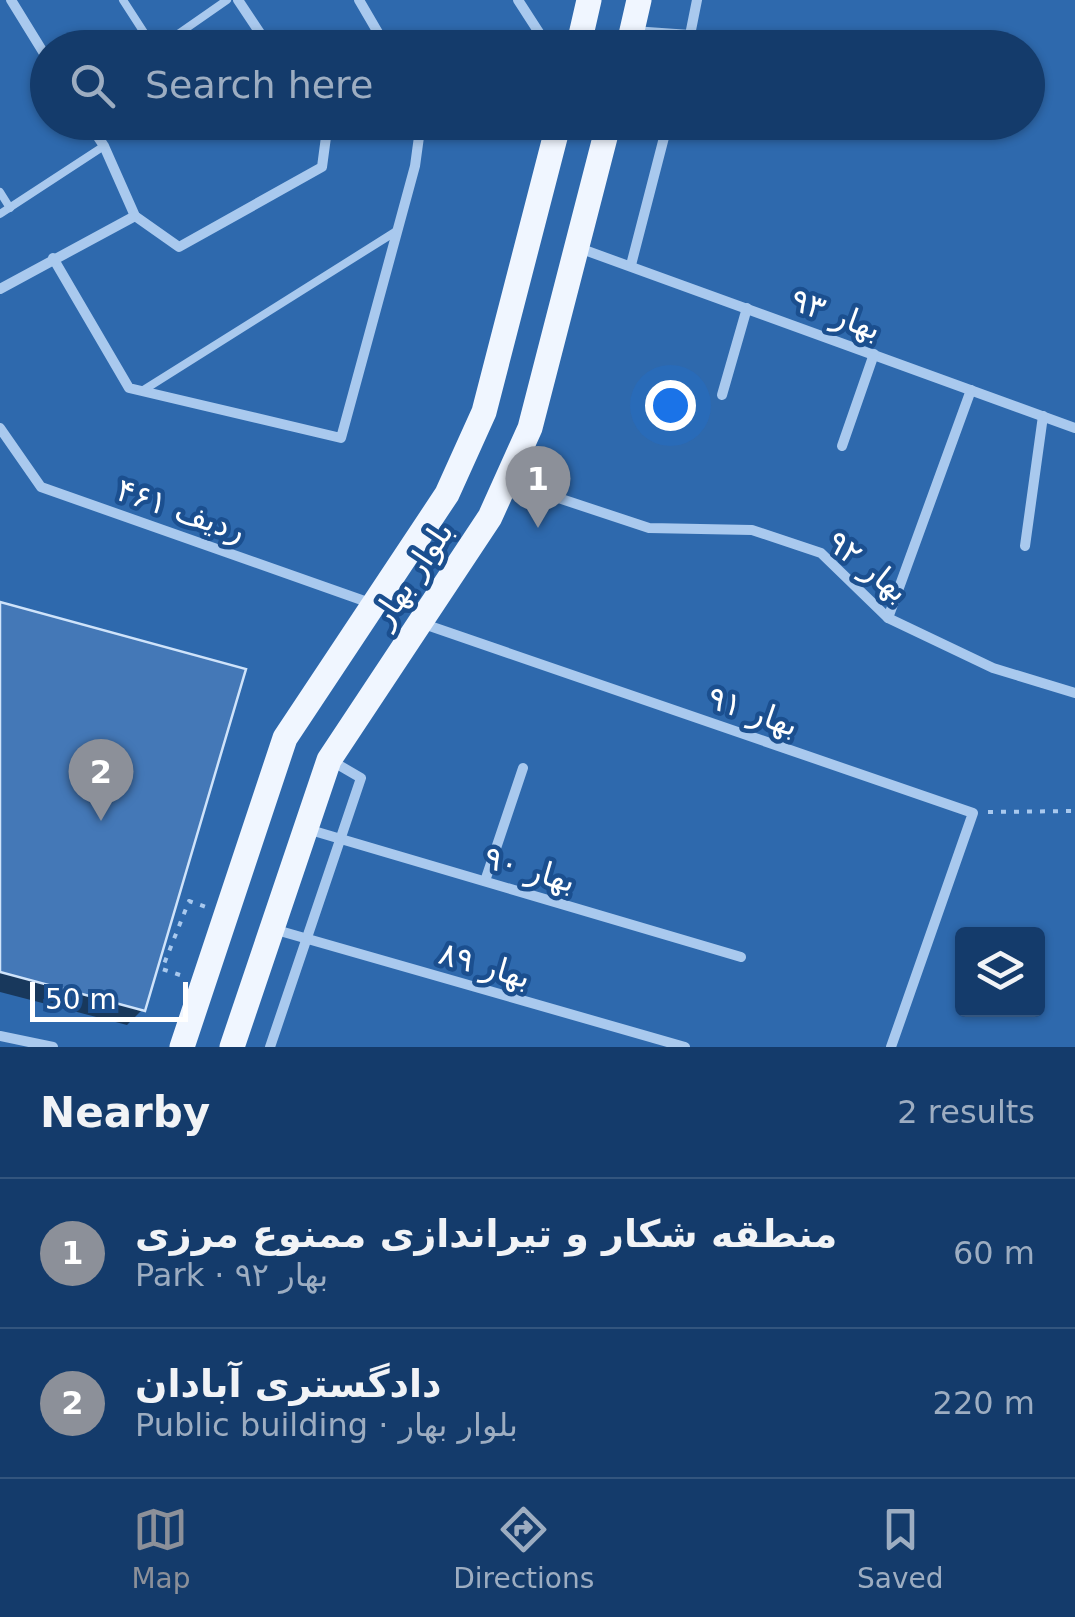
<!DOCTYPE html>
<meta charset="utf-8">
<style>
:root{--surface:#143b6b;--page:#1d4271;--text:#f1f3f6;--muted:#9dadc1;--line:#33557e;--accent:#8c9099}
body{margin:0;font-family:"DejaVu Sans","Noto Naskh Arabic",sans-serif;background:var(--page);color:var(--text)}
.controls{position:absolute;right:30px;bottom:30px;display:grid;overflow:hidden;border-radius:10px;box-shadow:0 2px 8px #0004}
.controls button{width:90px;height:90px;display:grid;place-items:center;padding:0;border:0;border-bottom:2px solid var(--line);background:var(--surface);color:var(--text);font:50px sans-serif}
.scale{position:absolute;left:30px;bottom:25px;width:158px;box-sizing:border-box;padding-left:10px;border:5px solid #fff;border-top:0;font-size:28px;line-height:35px;white-space:nowrap;color:#fff;-webkit-text-stroke:8px #1b4f8f;paint-order:stroke}
.you{position:absolute;left:670px;top:405px;width:35px;height:35px;margin:-25px;border:8px solid #fff;border-radius:50%;background:#1a73e8;box-shadow:0 0 0 15px #1a73e833}
.badge{display:grid;place-items:center;width:65px;height:65px;border-radius:50%;background:var(--accent);color:#fff;font-size:32px;font-weight:700}
.pin{position:absolute;translate:-50% -82px;filter:drop-shadow(0 2px 5px #0008)}
.pin::after{content:'';position:absolute;top:52px;width:35px;height:30px;background:inherit;clip-path:polygon(0 0,100% 0,50% 100%)}
.list{margin:0;padding:0;list-style:none}
h2{display:flex;justify-content:space-between;align-items:center;height:130px;margin:0;padding:0 40px;font-size:42px}
h2 small{font-size:32px;font-weight:400;color:var(--muted)}
.list li{display:grid;grid-template-columns:65px 1fr auto;gap:30px;align-items:center;box-sizing:border-box;height:150px;padding:0 40px;border-top:2px solid var(--line)}
.list b{display:block;font-size:38px;white-space:nowrap}
.list p{margin:0;font-size:32px;white-space:nowrap;color:var(--muted)}
.list em{font-size:32px;font-style:normal;color:var(--muted)}
.icon{flex:none;width:55px;height:55px;fill:none;stroke:currentColor;stroke-width:2;stroke-linecap:round;stroke-linejoin:round}
.map{position:relative;flex:none;width:1075px;height:1047px;overflow:hidden}
.search{position:absolute;background:var(--surface);box-shadow:0 2px 8px #0004;left:30px;right:30px;top:30px;height:110px;display:flex;align-items:center;gap:25px;box-sizing:border-box;padding:0 35px;border-radius:55px;color:var(--muted);font-size:38px}
.sheet{height:430px;background:var(--surface)}
nav{display:flex;justify-content:space-around;align-items:center;box-sizing:border-box;height:140px;border-top:2px solid var(--line);background:var(--surface);font-size:28px;color:var(--muted)}
nav a{display:grid;justify-items:center;gap:5px}
nav .on{color:var(--accent)}
.map>svg:first-child{display:block}
</style>
<div class="map">
<svg width="1075" height="1047" viewBox="0 0 1075 1047">
<rect width="100%" height="100%" fill="#1b4f8f"/>
<path fill="#2e69ad" fill-rule="evenodd" d="M0 0H1075V1047H0ZM48 48H1028V122H48ZM962 934H1038V1009H962Z"/>
<polygon fill="#0007" points="0,605 143,1009 127,1025 0,992"/>
<polygon fill="#4478b7" stroke="#cfe3fa" stroke-width="2.5" points="0,602 246,669 145,1011 0,972"/>
<g fill="none" stroke-linecap="round" stroke-linejoin="round">
<g stroke="#a9c9ee" stroke-width="4" stroke-dasharray="5 8" stroke-linecap="butt">
<polyline points="988,812 1075,811"/>
<polyline points="180,975 162,969 189,901 206,907"/>
</g>
<g stroke="#a9c9ee" stroke-width="8">
<polyline points="123,0 154,48"/>
<polyline points="158,48 227,0"/>
<polyline points="0,192 10,208"/>
<polyline points="0,214 104,146"/>
<polyline points="142,391 395,232"/>
</g>
<g stroke="#a9c9ee" stroke-width="10">
<polyline points="11,0 48,60"/>
<polyline points="238,0 270,48"/>
<polyline points="359,0 387,48"/>
<polyline points="518,0 549,48"/>
<polyline points="633,31 690,35 697,0"/>
<polyline points="88,122 104,146 135,216 179,247 322,167 326,137 318,122"/>
<polyline points="579,248 1075,428"/>
<polyline points="53,258 129,388 341,438 415,166 421,122"/>
<polyline points="631,265 668,122"/>
<polyline points="0,289 135,216"/>
<polyline points="722,395 747,308"/>
<polyline points="0,428 41,487 373,604"/>
<polyline points="842,446 874,354"/>
<polyline points="507,481 649,528 752,530 821,553 888,618 993,668 1075,693"/>
<polyline points="1025,546 1043,416"/>
<polyline points="888,618 971,390"/>
<polyline points="421,623 973,813 891,1047"/>
<polyline points="307,829 741,957"/>
<polyline points="485,881 523,768"/>
<polyline points="273,929 685,1047"/>
<polyline points="0,1036 53,1047"/>
<polyline points="270,1047 361,778 330,760"/>
</g>
<g stroke="#f0f6ff" stroke-width="25">
<polyline points="578,48 589,0"/>
<polyline points="628,48 639,0"/>
<polyline points="182,1047 285,738 447,494 484,412 559,122"/>
<polyline points="232,1047 329,760 490,517 530,428 609,122"/>
</g>
</g>
<g text-anchor="middle" dominant-baseline="central" stroke-width="9" stroke-linejoin="round" paint-order="stroke">
<g font-size="32" fill="#fff" stroke="#1b4f8f">
<text transform="translate(836 314) rotate(20)">بهار ۹۳</text>
<text transform="translate(181 510) rotate(19)">ردیف ۴۶۱</text>
<text transform="translate(868 566) rotate(38)">بهار ۹۲</text>
<text transform="translate(412 574) rotate(-56)">بلوار بهار</text>
<text transform="translate(753 711) rotate(19)">بهار ۹۱</text>
<text transform="translate(530 869) rotate(16)">بهار ۹۰</text>
<text transform="translate(485 965) rotate(16)">بهار ۸۹</text>
</g>
</g>
</svg>
<div class="controls">
<button><svg class="icon" aria-label="layers" viewBox="0 0 24 24"><path d="M12 4l9 5-9 5-9-5zM3 14l9 5 9-5"/></svg></button>
</div>
<div class="scale">50 m</div>
<div class="you"></div>
<div class="pin badge" style="left:538px;top:528px">1</div>
<div class="pin badge" style="left:101px;top:821px">2</div>
<div class="search"><svg class="icon" aria-label="search" viewBox="0 0 24 24"><circle cx="10" cy="10" r="6"/><path d="M15 15l6 6"/></svg>Search here</div>
</div>
<section class="sheet">
<h2>Nearby<small>2 results</small></h2>
<ul class="list">
<li><span class="badge">1</span><div><b>منطقه شکار و تیراندازی ممنوع مرزی</b><p>Park · بهار ۹۲</p></div><em>60 m</em></li>
<li><span class="badge">2</span><div><b>دادگستری آبادان</b><p>Public building · بلوار بهار</p></div><em>220 m</em></li>
</ul>
</section>
<nav>
<a class="on"><svg class="icon" aria-label="map" viewBox="0 0 24 24"><path d="M3 6l6-2 6 2 6-2v14l-6 2-6-2-6 2zM9 4v14M15 6v14"/></svg>Map</a>
<a><svg class="icon" aria-label="directions" viewBox="0 0 24 24"><path d="M12 3l9 9-9 9-9-9zM9 14v-3h6M13 9l2 2-2 2"/></svg>Directions</a>
<a><svg class="icon" aria-label="saved" viewBox="0 0 24 24"><path d="M7 4h10v16l-5-4-5 4z"/></svg>Saved</a>
</nav>
